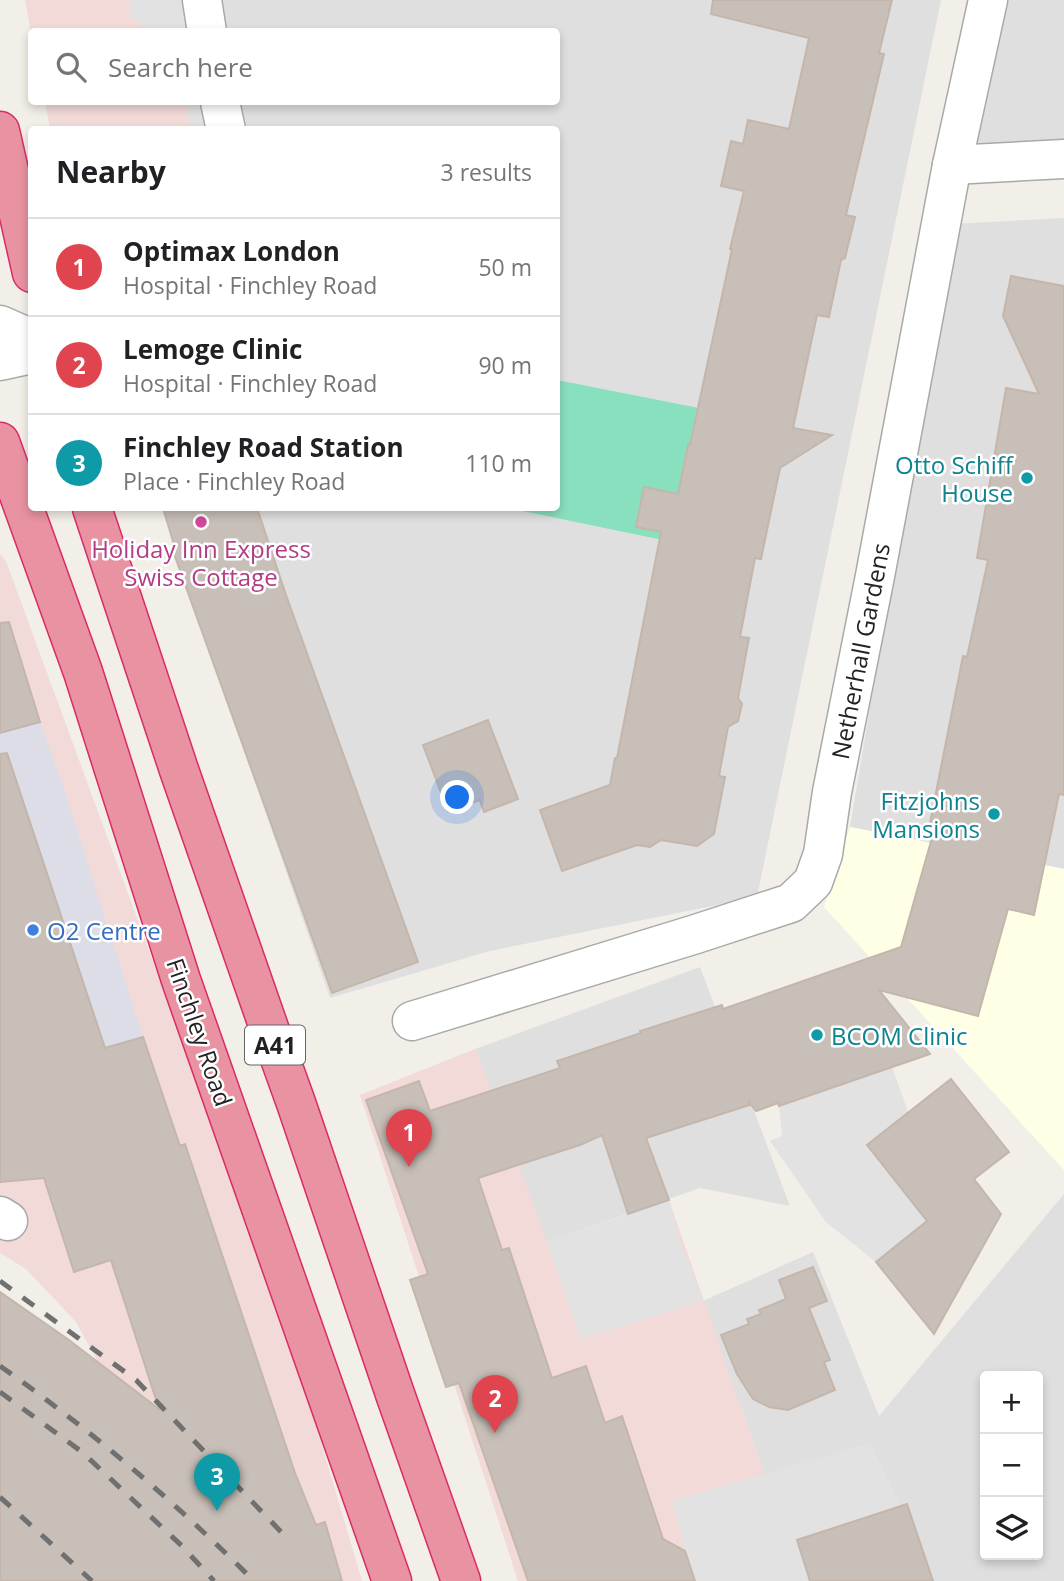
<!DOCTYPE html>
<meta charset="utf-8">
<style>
:root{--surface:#fff;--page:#f6f6f6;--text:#202124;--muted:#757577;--line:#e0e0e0;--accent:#2563eb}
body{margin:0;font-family:"Open Sans",sans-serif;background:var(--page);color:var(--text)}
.controls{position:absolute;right:21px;bottom:21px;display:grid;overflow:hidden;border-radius:7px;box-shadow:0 4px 10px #0003}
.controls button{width:63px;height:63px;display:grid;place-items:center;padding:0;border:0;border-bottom:2px solid var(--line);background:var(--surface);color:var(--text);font:35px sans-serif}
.you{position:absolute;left:458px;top:798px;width:24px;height:24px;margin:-18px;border:5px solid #fff;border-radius:50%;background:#1a73e8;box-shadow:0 0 0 10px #1a73e833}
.badge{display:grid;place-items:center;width:46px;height:46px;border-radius:50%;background:var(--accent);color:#fff;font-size:23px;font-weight:700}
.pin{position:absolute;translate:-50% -58px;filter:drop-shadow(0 2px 4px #0008)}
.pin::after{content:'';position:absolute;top:37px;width:24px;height:21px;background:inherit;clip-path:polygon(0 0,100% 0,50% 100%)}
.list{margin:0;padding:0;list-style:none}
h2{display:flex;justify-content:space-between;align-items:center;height:91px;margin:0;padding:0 28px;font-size:30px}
h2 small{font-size:23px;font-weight:400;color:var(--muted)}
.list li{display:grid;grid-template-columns:46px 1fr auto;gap:21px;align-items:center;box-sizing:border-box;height:98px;padding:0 28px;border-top:2px solid var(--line)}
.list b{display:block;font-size:26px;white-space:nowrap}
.list p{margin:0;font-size:23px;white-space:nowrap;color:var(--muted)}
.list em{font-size:23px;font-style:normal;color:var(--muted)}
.icon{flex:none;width:38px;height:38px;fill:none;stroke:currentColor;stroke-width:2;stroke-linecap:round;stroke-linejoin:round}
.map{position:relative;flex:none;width:1064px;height:1581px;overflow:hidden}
.search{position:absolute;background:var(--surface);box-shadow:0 4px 10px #0003;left:28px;top:28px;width:532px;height:77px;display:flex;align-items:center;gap:18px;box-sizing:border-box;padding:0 24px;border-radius:7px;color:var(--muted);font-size:26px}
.panel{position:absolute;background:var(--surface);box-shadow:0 4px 10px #0003;left:28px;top:126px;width:532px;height:385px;border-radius:7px}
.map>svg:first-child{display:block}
</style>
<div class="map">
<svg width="1064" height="1581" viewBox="0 0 1064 1581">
<rect width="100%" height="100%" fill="#f2efe9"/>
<g fill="#e0dfdf" fill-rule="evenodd">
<polygon points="166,0 941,0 757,897 490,951 330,998 171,541 264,508 556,508 556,130 201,129 193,102 556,102 556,32 173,31"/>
<polygon points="972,0 1064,0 1064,154 941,159"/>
<polygon points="1064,218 1064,869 850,827 951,224"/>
<polygon points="700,967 790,1206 700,1188 547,1242 515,1166 475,1049"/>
<path d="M1064 1194V1581H805L759 1459 703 1301 813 1252 879 1416ZM985 1376H1038V1555H985Z"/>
</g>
<g fill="#f2dad9">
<polygon points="25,0 166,0 173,31 32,32 31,33"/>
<polygon points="45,102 193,102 201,129 50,129"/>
<polygon points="0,554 6,561 287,1327 362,1581 244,1581 137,1433 76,1322 26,1269 0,1253"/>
<polygon points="475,1049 547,1242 669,1200 759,1459 805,1581 518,1581 360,1095"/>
</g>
<polygon fill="#ffffe5" points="850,827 1064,869 1064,1170 824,907"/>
<polygon fill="#88e0be" points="557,380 714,411 706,448 688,445 682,472 698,495 687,545 508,508 556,508"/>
<g fill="#e2e2e2">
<polygon points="129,0 202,0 207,31 149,31 129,16"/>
<polygon points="186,102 220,102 226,129 190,129"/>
<polygon points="892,1067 908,1112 867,1145 927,1221 876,1262 826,1222 770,1141 782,1136 779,1106"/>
<polygon points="669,1200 678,1236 703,1301 581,1339 547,1242"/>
<polygon points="870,1443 901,1506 803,1538 799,1547 810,1581 695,1581 685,1551 672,1501"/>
</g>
<polygon fill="#dddde8" points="40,722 64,789 143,1037 105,1048 0,786 0,733"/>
<g fill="#c7bfb8" stroke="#c4b6ab" stroke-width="2">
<polygon points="713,0 892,0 879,53 884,54 846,215 855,217 845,258 841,260 829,317 817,315 793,428 832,435 780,468 761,559 755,558 740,637 749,638 738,698 742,704 738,721 728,727 719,776 725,777 714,834 697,846 661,840 650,847 637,845 562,871 540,810 610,785 615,758 617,758 661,532 636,527 644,487 678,494 688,445 690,445 732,249 730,249 744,191 721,186 731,141 743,144 748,120 789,129 809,38 711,14"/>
<polygon points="1011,276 1064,286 1064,795 1059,794 1034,915 1008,909 978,1016 879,990 930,1054 779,1106 778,1103 756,1111 748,1101 750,1105 646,1138 669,1200 628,1214 602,1135 580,1145 478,1178 502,1250 509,1248 552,1378 586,1366 605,1423 622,1416 663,1539 685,1551 695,1581 528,1581 459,1383 446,1387 410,1280 428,1274 366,1100 419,1081 430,1111 560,1068 557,1061 641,1033 640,1031 722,1005 723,1009 901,947 933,834 928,833 963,656 967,657 988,560 977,558 1006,388 1039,394 1003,316"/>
<polygon points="163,508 257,508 286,595 418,962 332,993 173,551 175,548"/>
<polygon points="9,622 40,722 0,733 0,623"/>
<polygon points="488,720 518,799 484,812 480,800 448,811 423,745"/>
<polygon points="7,753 105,1048 143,1037 180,1146 185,1144 295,1473 316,1525 325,1522 342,1581 0,1581 0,1292 69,1340 159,1409 111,1260 74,1272 44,1178 0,1182 0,754"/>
<polygon points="951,1079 1009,1152 974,1179 1001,1214 934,1334 876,1262 927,1221 867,1145"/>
<polygon points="813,1267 827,1301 809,1308 830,1360 824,1362 835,1390 788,1410 769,1407 753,1399 737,1374 721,1335 749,1324 747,1319 761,1314 759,1310 786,1299 779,1280"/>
<polygon points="907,1504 933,1581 810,1581 797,1540"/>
</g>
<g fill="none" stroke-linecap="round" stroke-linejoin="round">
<defs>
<g id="minor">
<polyline points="202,0 207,32"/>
<polyline points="220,102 226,130"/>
<polyline points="952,165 1064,159"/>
<polyline points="0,325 32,339"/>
<polyline points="0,361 32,354"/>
<polyline points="412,1021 696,934 791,903 813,882 823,854 832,792 875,576 952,165 988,0"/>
<polyline points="0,1216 8,1221"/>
</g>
<g id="highway">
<polyline points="0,131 32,273"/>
<polyline points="0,442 83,672 181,980 392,1581"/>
<polyline points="92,508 179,770 269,1028 296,1103 395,1394 461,1581"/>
</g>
</defs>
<use href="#minor" stroke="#a9a9a9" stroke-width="41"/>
<use href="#highway" stroke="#dc2a67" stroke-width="41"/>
<use href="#minor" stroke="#fff" stroke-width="38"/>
<use href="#highway" stroke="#e892a2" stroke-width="38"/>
<g stroke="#707070" stroke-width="5" stroke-dasharray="14 14" stroke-linecap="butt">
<polyline points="0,1281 136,1380 285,1536"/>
<path d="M0 1366C91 1430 175 1502 254 1581"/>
<polyline points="0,1392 82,1452 182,1546 214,1581"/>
<polyline points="0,1497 92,1581"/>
</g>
</g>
<g fill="#0f9aa8" stroke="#fff" stroke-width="2.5">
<circle cx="1027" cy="478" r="7"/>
<circle cx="994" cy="814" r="7"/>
<circle cx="817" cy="1035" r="7"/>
</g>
<circle fill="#d1479c" stroke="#fff" stroke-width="2.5" cx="201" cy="522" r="7"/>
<circle fill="#3f7fe0" stroke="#fff" stroke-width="2.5" cx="33" cy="930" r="7"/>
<g text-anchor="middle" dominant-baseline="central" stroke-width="5" stroke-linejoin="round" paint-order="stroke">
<rect fill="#fff" stroke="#646464" stroke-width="2" x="245" y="1025.5" width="60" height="39" rx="5"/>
<g font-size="23" font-weight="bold" fill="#222">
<text x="275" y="1045">A41</text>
</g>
<g font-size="24" fill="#0d838f" stroke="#fff" text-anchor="end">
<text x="1013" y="464">Otto Schiff<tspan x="1013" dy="28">House</tspan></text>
<text x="980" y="800">Fitzjohns<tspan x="980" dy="28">Mansions</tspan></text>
<text x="831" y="1035" text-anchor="start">BCOM Clinic</text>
</g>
<g font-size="24" fill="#b23c85" stroke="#fff">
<text x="201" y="548">Holiday Inn Express<tspan x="201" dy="28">Swiss Cottage</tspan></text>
</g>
<g font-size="24" fill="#222" stroke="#fff">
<text transform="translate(860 651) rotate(-79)">Netherhall Gardens</text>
<text transform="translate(200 1032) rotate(71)">Finchley Road</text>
</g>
<g font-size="24" fill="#366cbe" stroke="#fff" text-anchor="start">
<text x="47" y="930">O2 Centre</text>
</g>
</g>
</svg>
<div class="controls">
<button>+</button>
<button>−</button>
<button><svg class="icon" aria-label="layers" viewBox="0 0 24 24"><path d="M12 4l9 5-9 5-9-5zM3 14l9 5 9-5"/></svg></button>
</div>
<div class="you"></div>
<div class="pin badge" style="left:409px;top:1167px;background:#e0444e">1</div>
<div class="pin badge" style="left:495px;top:1433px;background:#e0444e">2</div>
<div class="pin badge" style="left:217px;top:1511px;background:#0f9aa8">3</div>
<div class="search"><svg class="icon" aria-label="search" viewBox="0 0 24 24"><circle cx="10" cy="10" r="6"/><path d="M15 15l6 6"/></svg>Search here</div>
<section class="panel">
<h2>Nearby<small>3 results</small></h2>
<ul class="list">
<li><span class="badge" style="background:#e0444e">1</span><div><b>Optimax London</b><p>Hospital · Finchley Road</p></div><em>50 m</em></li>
<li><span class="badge" style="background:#e0444e">2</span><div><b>Lemoge Clinic</b><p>Hospital · Finchley Road</p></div><em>90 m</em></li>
<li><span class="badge" style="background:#0f9aa8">3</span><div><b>Finchley Road Station</b><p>Place · Finchley Road</p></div><em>110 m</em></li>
</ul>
</section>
</div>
